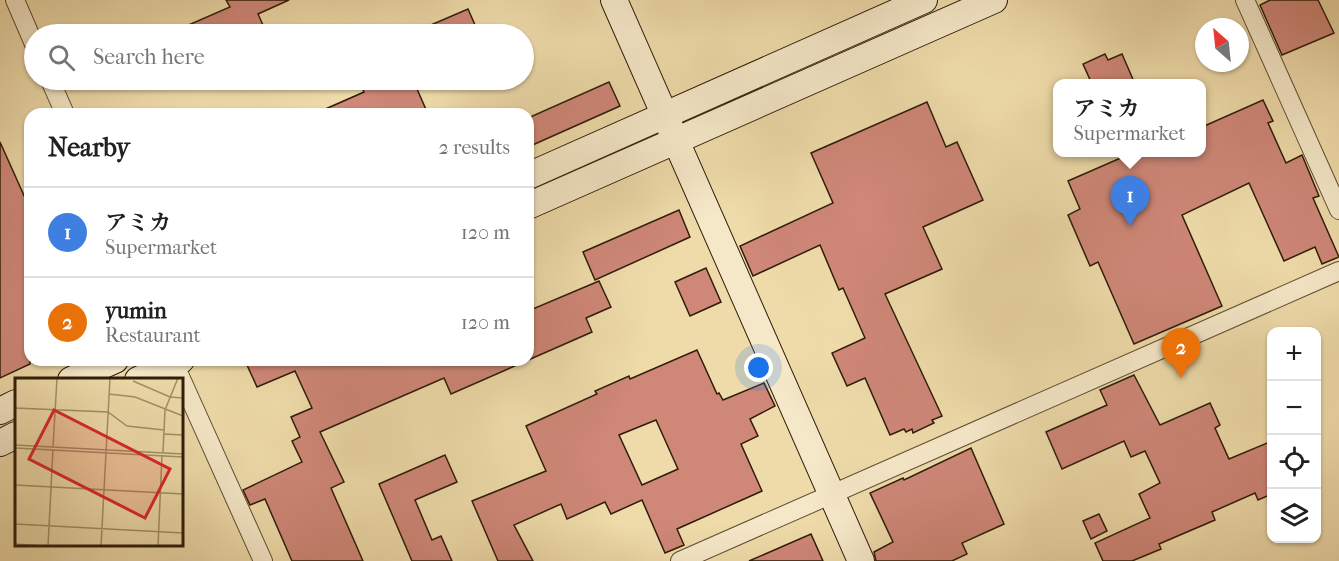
<!DOCTYPE html>
<meta charset="utf-8">
<style>
:root{--surface:#fff;--page:#f2f2f2;--text:#202124;--muted:#757577;--line:#e0e0e0;--accent:#8f2418}
body{margin:0;font-family:"IM FELL French Canon","Noto Serif JP",serif;background:var(--page);color:var(--text)}
.controls{position:absolute;right:18px;bottom:18px;display:grid;overflow:hidden;border-radius:12px;box-shadow:0 2px 4px #0004}
.controls button{width:54px;height:54px;display:grid;place-items:center;padding:0;border:0;border-bottom:2px solid var(--line);background:var(--surface);color:var(--text);font:30px sans-serif}
.compass{position:absolute;left:1195px;top:18px;width:54px;height:54px;border-radius:50%;background:var(--surface);box-shadow:0 2px 4px #0004;rotate:333deg}
.you{position:absolute;left:759px;top:368px;width:21px;height:21px;margin:-15px;border:4px solid #fff;border-radius:50%;background:#1a73e8;box-shadow:0 0 0 9px #1a73e833}
.badge{display:grid;place-items:center;width:39px;height:39px;border-radius:50%;background:var(--accent);color:#fff;font-size:20px;font-weight:700}
.pin{position:absolute;translate:-50% -50px;filter:drop-shadow(0 2px 3px #0008)}
.pin::after{content:'';position:absolute;top:32px;width:21px;height:18px;background:inherit;clip-path:polygon(0 0,100% 0,50% 100%)}
.popup{position:absolute;left:1053px;top:79px;width:153px;height:78px;box-sizing:border-box;display:grid;place-content:center;border-radius:12px;background:var(--surface);filter:drop-shadow(0 2px 4px #0005);font-size:20px;white-space:nowrap;color:var(--muted)}
.popup b{font-size:22px;color:var(--text)}
.popup::after{content:'';position:absolute;left:50%;top:100%;margin-left:-12px;border:12px solid transparent;border-top-color:var(--surface)}
.list{margin:0;padding:0;list-style:none}
h2{display:flex;justify-content:space-between;align-items:center;height:78px;margin:0;padding:0 24px;font-size:26px}
h2 small{font-size:20px;font-weight:400;color:var(--muted)}
.list li{display:grid;grid-template-columns:39px 1fr auto;gap:18px;align-items:center;box-sizing:border-box;height:90px;padding:0 24px;border-top:2px solid var(--line)}
.list b{display:block;font-size:22px;white-space:nowrap}
.list p{margin:0;font-size:20px;white-space:nowrap;color:var(--muted)}
.list em{font-size:20px;font-style:normal;color:var(--muted)}
.icon{flex:none;width:33px;height:33px;fill:none;stroke:currentColor;stroke-width:2;stroke-linecap:round;stroke-linejoin:round}
.map{position:relative;flex:none;width:1339px;height:561px;overflow:hidden}
.search{position:absolute;background:var(--surface);box-shadow:0 2px 4px #0004;left:24px;top:24px;width:510px;height:66px;display:flex;align-items:center;gap:15px;box-sizing:border-box;padding:0 21px;border-radius:33px;color:var(--muted);font-size:22px}
.panel{position:absolute;background:var(--surface);box-shadow:0 2px 4px #0004;left:24px;top:108px;width:510px;height:258px;border-radius:18px}
.map>svg:first-child{display:block}
</style>
<div class="map">
<svg width="1339" height="561" viewBox="0 0 1339 561">
<rect width="100%" height="100%" fill="#efdbaa"/>
<filter id="stains"><feTurbulence type="fractalNoise" baseFrequency=".00333" numOctaves="4"/><feColorMatrix values="0 0 0 0 .2 0 0 0 0 .09 0 0 0 0 .02 0 0 0 .5 -.17"/></filter>
<radialGradient id="worn" r=".72"><stop offset=".6" stop-color="#630" stop-opacity="0"/><stop offset="1" stop-color="#630" stop-opacity=".3"/></radialGradient>
<g fill="#cf8778" stroke="#2e1d08" stroke-width="1.5" fill-rule="evenodd">
<polygon points="226,0 289,0 258,14 267,34 168,34 230,7"/>
<polygon points="1270,0 1318,0 1334,33 1282,55 1260,5"/>
<polygon points="468,9 479,34 410,34"/>
<polygon points="1105,54 1108,60 1122,54 1135,84 1092,84 1083,64"/>
<polygon points="359,80 413,80 428,114 314,114 364,92"/>
<polygon points="609,82 620,106 528,147 528,118"/>
<polygon points="1263,100 1273,121 1268,123 1286,163 1302,155 1319,196 1313,198 1339,257 1322,264 1315,247 1284,261 1249,183 1182,215 1222,306 1134,344 1098,262 1090,266 1068,215 1080,209 1068,181 1132,153 1202,153 1202,127"/>
<polygon points="927,102 946,147 957,142 983,200 923,227 942,269 885,294 942,416 932,420 934,423 913,433 912,429 906,432 904,429 890,435 865,378 847,386 832,353 865,338 843,288 839,290 820,245 753,276 740,246 833,203 811,153"/>
<polygon points="0,142 30,209 30,364 0,378"/>
<polygon points="679,210 690,237 595,280 583,252"/>
<polygon points="706,268 721,302 690,316 675,282"/>
<polygon points="599,281 611,307 586,318 592,332 451,394 444,378 320,432 344,482 331,488 363,561 292,561 265,499 250,505 243,490 302,462 292,441 300,437 291,417 312,408 295,371 257,387 247,365 258,360 528,360 528,311"/>
<path d="M697 350 717 394 719 393 723 400 764 383 775 406 750 419 758 436 741 444 762 491 677 529 684 545 665 553 642 500 611 514 605 502 567 519 561 504 514 525 533 561H498L472 501 546 471 526 426 597 394 595 391 629 376 630 379ZM656 420 678 469 642 485 619 435Z"/>
<polygon points="1134,375 1160,425 1210,403 1220,425 1215,428 1229,459 1272,441 1272,494 1258,500 1255,493 1212,512 1215,520 1159,544 1161,549 1132,561 1103,561 1095,543 1150,518 1139,494 1160,483 1145,451 1131,457 1124,441 1062,469 1046,432 1107,405 1100,390"/>
<polygon points="971,448 1004,524 962,543 967,554 952,561 876,561 874,552 893,542 870,493 903,478 904,480"/>
<polygon points="445,455 457,482 415,500 432,540 441,536 452,561 412,561 379,484"/>
<polygon points="1099,514 1107,531 1091,539 1083,521"/>
<polygon points="811,534 823,561 749,561"/>
</g>
<g fill="none" stroke-linecap="round" stroke-linejoin="round">
<defs>
<g id="street">
<polyline points="15,0 34,44"/>
<polyline points="1245,0 1339,210"/>
<polyline points="50,80 65,114"/>
<polyline points="174,363 263,561"/>
<polyline points="680,561 1339,271"/>
</g>
<g id="secondary">
<polyline points="614,0 861,561"/>
<polyline points="528,176 924,0"/>
<polyline points="528,206 994,0"/>
<polyline points="71,380 115,360"/>
<polyline points="138,380 181,360"/>
<polyline points="0,411 16,403"/>
<polyline points="0,443 16,435"/>
</g>
</defs>
<use href="#street" stroke="#5e4c30" stroke-width="20"/>
<use href="#secondary" stroke="#2e1d08" stroke-width="28"/>
<use href="#street" stroke="#f5e8c8" stroke-width="18"/>
<use href="#secondary" stroke="#f5e8c8" stroke-width="26"/>
</g>
<g transform="translate(15 378)">
<rect width="168" height="168" fill="#efdbaa"/>
<path fill="none" stroke="#a28f69" stroke-width="1.5" d="M118 3 155 19 168 20M94 16 120 19 168 38M0 30 93 34 112 48 149 52M149 56 168 57M0 67 168 76M38 69 42 0M0 70 168 79M148 74 150 32 163 0M0 107 168 116M0 146 168 155M0 166 28 168M33 168 38 71M86 168 95 0M143 168 147 77"/>
<path fill="#d62828" fill-opacity="0.15" stroke="#d62828" stroke-width="3" d="M39 32 155 91 130 140 14 81Z"/>
<rect width="168" height="168" fill="none" stroke="#2e1d08" stroke-width="3"/>
</g>
<rect width="100%" height="100%" filter="url(#stains)"/>
<rect width="100%" height="100%" fill="url(#worn)"/>
</svg>
<div class="controls">
<button>+</button>
<button>−</button>
<button><svg class="icon" aria-label="locate" viewBox="0 0 24 24"><circle cx="12" cy="12" r="6"/><path d="M12 2v4M12 18v4M2 12h4M18 12h4"/></svg></button>
<button><svg class="icon" aria-label="layers" viewBox="0 0 24 24"><path d="M12 4l9 5-9 5-9-5zM3 14l9 5 9-5"/></svg></button>
</div>
<svg class="compass" viewBox="-18 -18 36 36"><path d="M0-13l5 13h-10z" fill="#e53935"/><path d="M0 13l5-13h-10z" fill="#757577"/></svg>
<div class="you"></div>
<div class="pin badge" style="left:1130px;top:226px;background:#3f7fe0">1</div>
<div class="popup"><b>アミカ</b>Supermarket</div>
<div class="pin badge" style="left:1181px;top:378px;background:#e8710a">2</div>
<div class="search"><svg class="icon" aria-label="search" viewBox="0 0 24 24"><circle cx="10" cy="10" r="6"/><path d="M15 15l6 6"/></svg>Search here</div>
<section class="panel">
<h2>Nearby<small>2 results</small></h2>
<ul class="list">
<li><span class="badge" style="background:#3f7fe0">1</span><div><b>アミカ</b><p>Supermarket</p></div><em>120 m</em></li>
<li><span class="badge" style="background:#e8710a">2</span><div><b>yumin</b><p>Restaurant</p></div><em>120 m</em></li>
</ul>
</section>
</div>
